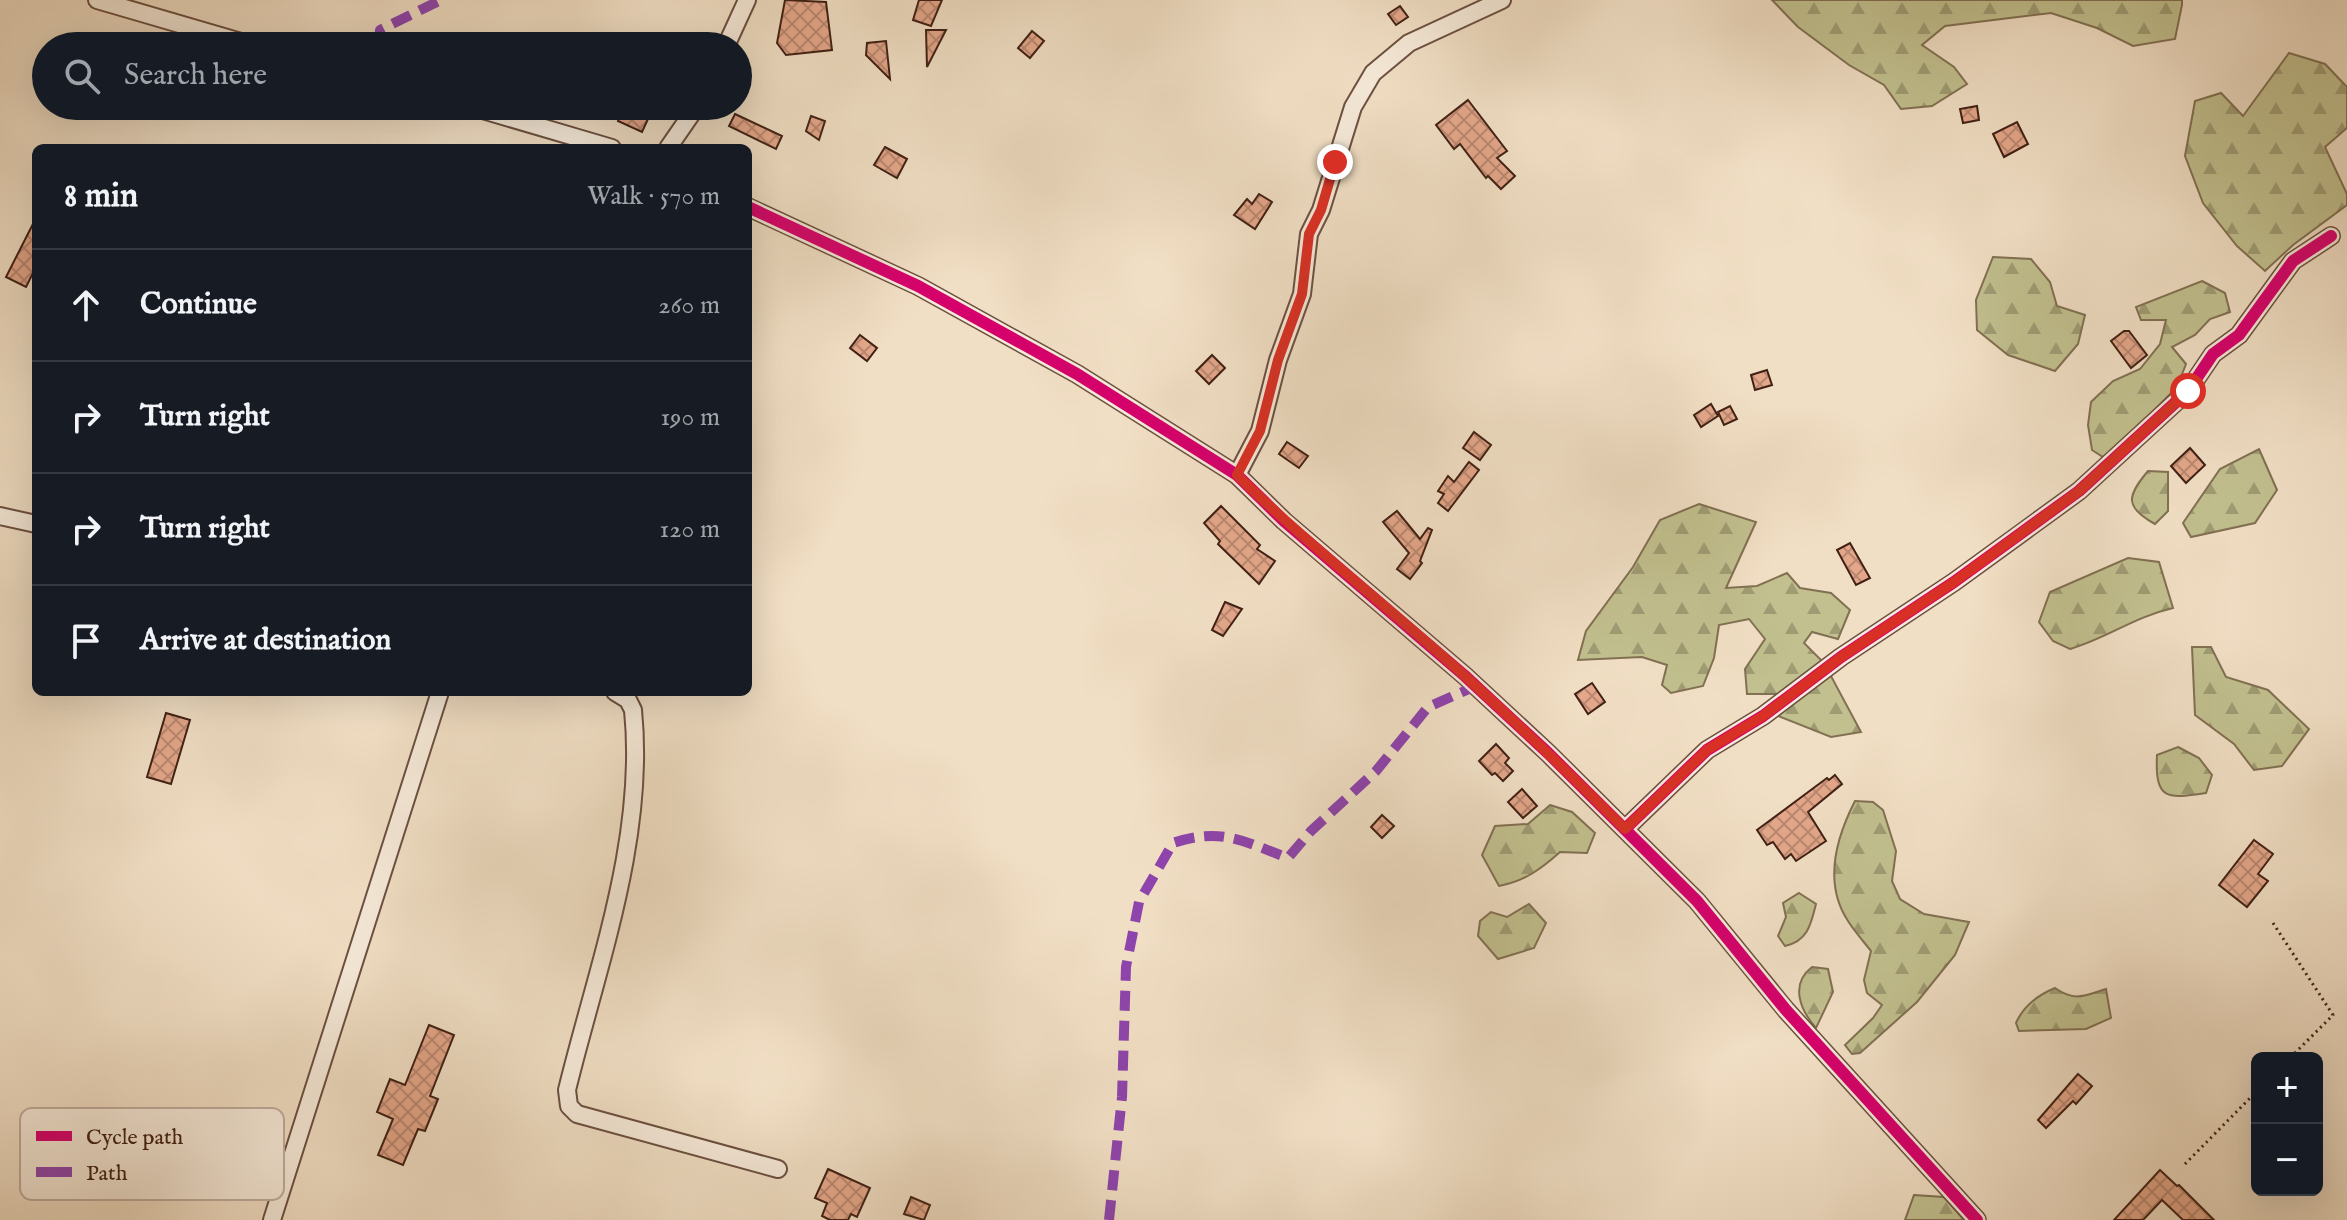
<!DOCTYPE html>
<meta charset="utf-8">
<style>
:root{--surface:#171b24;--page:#242831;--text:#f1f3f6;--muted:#9ea1a6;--line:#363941}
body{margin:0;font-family:"IM FELL English",serif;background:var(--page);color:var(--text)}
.controls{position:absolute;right:24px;bottom:24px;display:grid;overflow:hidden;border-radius:12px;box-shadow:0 8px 32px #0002}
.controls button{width:72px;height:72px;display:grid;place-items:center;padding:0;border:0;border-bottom:2px solid var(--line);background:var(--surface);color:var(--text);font:40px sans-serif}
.stop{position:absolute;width:24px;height:24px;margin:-18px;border:6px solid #d93025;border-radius:50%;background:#fff}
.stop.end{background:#d93025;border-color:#fff;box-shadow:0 2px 8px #0008}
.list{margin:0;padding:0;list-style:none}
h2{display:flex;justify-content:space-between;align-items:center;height:104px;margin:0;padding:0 32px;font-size:34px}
h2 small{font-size:26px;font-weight:400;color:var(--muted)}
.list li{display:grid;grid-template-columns:52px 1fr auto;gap:24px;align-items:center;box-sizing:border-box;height:112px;padding:0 32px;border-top:2px solid var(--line)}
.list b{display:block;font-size:30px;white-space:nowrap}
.list em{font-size:26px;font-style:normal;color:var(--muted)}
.icon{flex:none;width:44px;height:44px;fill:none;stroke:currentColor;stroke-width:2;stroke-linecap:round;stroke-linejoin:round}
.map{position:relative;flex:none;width:2347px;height:1220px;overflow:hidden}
.search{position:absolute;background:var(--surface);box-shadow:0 8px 32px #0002;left:32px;top:32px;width:720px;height:88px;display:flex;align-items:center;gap:20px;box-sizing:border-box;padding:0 28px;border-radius:44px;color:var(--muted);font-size:30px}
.panel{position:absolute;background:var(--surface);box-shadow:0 8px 32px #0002;left:32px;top:144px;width:720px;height:552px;border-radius:12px}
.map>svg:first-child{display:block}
</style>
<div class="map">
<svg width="2347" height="1220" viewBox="0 0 2347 1220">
<defs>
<pattern id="forest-firs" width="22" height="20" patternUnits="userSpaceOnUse" patternTransform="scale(2)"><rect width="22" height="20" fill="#c2c08f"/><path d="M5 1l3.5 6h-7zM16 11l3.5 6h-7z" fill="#9f9c74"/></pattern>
<pattern id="building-cross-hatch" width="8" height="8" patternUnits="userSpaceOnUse" patternTransform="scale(2)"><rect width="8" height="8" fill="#e4a78a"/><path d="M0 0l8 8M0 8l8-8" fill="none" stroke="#ba8870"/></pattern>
</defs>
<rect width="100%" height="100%" fill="#f1dfc5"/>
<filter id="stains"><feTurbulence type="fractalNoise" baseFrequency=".0025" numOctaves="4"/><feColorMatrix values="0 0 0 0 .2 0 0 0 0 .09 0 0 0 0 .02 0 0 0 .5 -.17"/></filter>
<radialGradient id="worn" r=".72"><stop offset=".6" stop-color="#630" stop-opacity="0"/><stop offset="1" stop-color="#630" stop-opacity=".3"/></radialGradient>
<g fill="url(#forest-firs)" stroke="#817052" stroke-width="2">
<polygon points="1772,0 2182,0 2182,5 2175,39 2133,46 2097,28 2051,13 1945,26 1922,45 1954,67 1967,84 1932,106 1901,109 1884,85 1849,65 1798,27"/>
<polygon points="2289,53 2325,64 2347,87 2347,128 2325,147 2347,194 2347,205 2293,245 2265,271 2237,246 2203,203 2185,156 2195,101 2221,93 2243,116"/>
<polygon points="1993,257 2031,259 2050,282 2057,306 2085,315 2078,344 2055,371 2008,355 1977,330 1976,300"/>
<polygon points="2202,281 2225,293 2230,312 2210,319 2195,335 2172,347 2186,364 2177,387 2119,446 2103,457 2092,450 2088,425 2091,402 2113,381 2140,369 2160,344 2166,320 2141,320 2136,307"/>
<polygon points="2259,449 2277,490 2255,523 2191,537 2183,523 2220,469"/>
<path d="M2148 471 2168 472V511L2155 524C2124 507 2127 496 2148 471Z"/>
<polygon points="1699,504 1756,522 1726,588 1757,586 1787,573 1800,588 1831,593 1850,610 1838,639 1812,632 1804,643 1824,663 1861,732 1831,737 1778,716 1784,694 1747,694 1745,669 1765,639 1749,619 1719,625 1714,658 1703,686 1671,693 1662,685 1667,665 1642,657 1578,660 1586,631 1633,567 1660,520"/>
<path d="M2128 558 2159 562 2173 608C2134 617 2107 638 2070 649L2053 641 2039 622 2050 592Z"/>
<polygon points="2192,647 2211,647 2226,677 2268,690 2309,729 2282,766 2254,770 2234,744 2195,715"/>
<path d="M2178 747 2199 758 2212 775 2206 793C2166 799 2155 800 2157 755Z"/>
<path d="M1855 801 1873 802 1883 810 1896 851 1892 881 1900 899 1924 914 1969 922 1955 955 1917 1002 1860 1053 1852 1054 1845 1045 1873 1018 1882 1005 1867 993 1864 980 1871 951C1864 942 1855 932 1848 921 1823 883 1836 838 1855 801Z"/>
<path d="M1550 805 1572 812 1595 833 1587 853 1560 852C1541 869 1525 881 1499 886L1482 855 1495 826 1528 824Z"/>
<path d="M1799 893 1816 904C1811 924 1808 941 1785 946L1778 936 1786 917 1783 903Z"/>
<polygon points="1529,904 1546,923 1534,948 1498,959 1478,936 1480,921 1491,912 1507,917"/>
<path d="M1812 967 1828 969 1833 992 1816 1028C1801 1011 1789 985 1812 967Z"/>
<path d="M2055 988C2075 1002 2084 996 2106 989L2111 1018 2086 1029 2019 1031 2016 1023C2024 1005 2038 995 2055 988Z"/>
<polygon points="1914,1195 1944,1197 1964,1220 1905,1220"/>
</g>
<g fill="url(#building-cross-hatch)" stroke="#402015" stroke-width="2">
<polygon points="785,0 826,2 832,50 786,55 777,43"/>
<polygon points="919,0 942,0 931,26 913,20"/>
<polygon points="1400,6 1408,17 1396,25 1388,14"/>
<polygon points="926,30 946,30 927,67"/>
<polygon points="1032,31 1044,41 1030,58 1018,48"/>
<polygon points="886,41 890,79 866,55 867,43"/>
<polygon points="1468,100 1507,151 1497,158 1515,176 1501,189 1488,176 1486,178 1460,144 1454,149 1436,125"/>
<polygon points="625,106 654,106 642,132 618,121"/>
<polygon points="1977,106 1979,120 1963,123 1960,109"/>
<polygon points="735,114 782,136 776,149 729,126"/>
<polygon points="811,116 825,121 819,140 806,131"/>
<polygon points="2017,122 2028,144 2004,157 1993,134"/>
<polygon points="885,147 907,159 897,178 874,165"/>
<polygon points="1259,194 1272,202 1255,229 1234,215 1247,199 1252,204"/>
<polygon points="36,218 36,267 26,287 6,277"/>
<polygon points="2124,331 2129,331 2147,355 2131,368 2111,341"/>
<polygon points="860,335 877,348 867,361 850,348"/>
<polygon points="1212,355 1225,368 1209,384 1196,371"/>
<polygon points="1767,370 1772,385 1755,390 1751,375"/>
<polygon points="1711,404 1718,416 1701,427 1694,415"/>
<polygon points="1730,406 1737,419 1724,425 1718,412"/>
<polygon points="1474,432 1491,445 1480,460 1463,448"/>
<polygon points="1287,442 1308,456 1299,468 1279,454"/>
<polygon points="2190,448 2205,465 2186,483 2171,466"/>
<polygon points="1469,462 1479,470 1448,511 1438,503 1444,494 1438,491 1448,476 1454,482"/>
<polygon points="1221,506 1260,545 1257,549 1275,561 1259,584 1218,544 1220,541 1204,523"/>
<polygon points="1397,511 1420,539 1428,528 1432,530 1420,561 1422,563 1410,579 1397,569 1409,553 1383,522"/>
<polygon points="1850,543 1870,578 1856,585 1837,550"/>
<polygon points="1225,602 1242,609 1223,636 1212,630"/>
<polygon points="1592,683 1605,702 1588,714 1575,694"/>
<polygon points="166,713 190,720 171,784 147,777"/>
<polygon points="1496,744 1509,758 1505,763 1513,771 1503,781 1495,773 1492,775 1479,761"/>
<polygon points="1835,775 1842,784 1808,812 1826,841 1796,861 1791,854 1785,859 1773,842 1767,845 1757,830 1827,778 1829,780"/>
<polygon points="1522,789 1537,806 1523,818 1508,802"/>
<polygon points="1382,815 1394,826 1382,838 1371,827"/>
<polygon points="2254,840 2273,854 2258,874 2268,881 2247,907 2219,885"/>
<polygon points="429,1025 454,1035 430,1096 438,1099 425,1131 418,1129 403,1165 378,1155 393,1119 377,1112 390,1079 405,1085"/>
<polygon points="2078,1074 2092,1086 2076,1104 2073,1101 2046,1128 2038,1120"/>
<polygon points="828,1169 870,1188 857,1217 851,1214 848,1220 830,1220 822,1216 827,1203 815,1198"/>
<polygon points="2160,1170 2177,1186 2179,1185 2214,1220 2183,1220 2162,1200 2143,1220 2114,1220"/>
<polygon points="911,1197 930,1205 924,1220 904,1214"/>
</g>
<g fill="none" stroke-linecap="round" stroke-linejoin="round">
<defs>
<g id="minor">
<polyline points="97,0 255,46"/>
<polyline points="726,46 747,0"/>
<polyline points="469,106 612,148"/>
<polyline points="668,148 697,106"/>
<polyline points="748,207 918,286 1077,374 1237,475 1284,521 1465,676 1548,753 1697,901 1786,1010 1977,1220"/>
<polyline points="1237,475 1260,431 1278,360 1302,294 1309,234 1321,210 1353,107 1373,73 1409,43 1502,0"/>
<polyline points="0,516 36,524"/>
<path d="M615 692 628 700 633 710C646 839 597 967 567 1090L569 1106 577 1114 778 1169"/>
<polyline points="1625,829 1707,750 1763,716 1841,657 1954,582 2079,491 2188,391 2213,354 2239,335 2293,261 2331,236"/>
<polyline points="272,1220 440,692"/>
</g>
</defs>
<use href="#minor" stroke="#6c5041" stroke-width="20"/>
<g stroke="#402015" stroke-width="3" stroke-dasharray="2 4" stroke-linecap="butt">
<polyline points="2273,923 2333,1015 2290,1058"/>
<polyline points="2185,1164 2257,1091"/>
</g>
<use href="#minor" stroke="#f6ead9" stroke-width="16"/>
<g stroke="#8e44ad" stroke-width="10" stroke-dasharray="20 10" stroke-linecap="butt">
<polyline points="379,46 380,30 441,0"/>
<path d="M1109 1220 1122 1097 1126 967 1139 902 1173 843C1221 827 1243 841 1288 858L1311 831 1376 771 1428 707 1476 686"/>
</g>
<defs>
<g id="cycleway">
<polyline points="748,207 918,286 1077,374 1237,475 1284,521 1465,676 1548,753 1697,901 1786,1010 1977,1220"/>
<polyline points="1625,829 1707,750 1763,716 1841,657 1954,582 2079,491 2188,391 2213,354 2239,335 2293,261 2331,236"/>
</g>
</defs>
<use href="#cycleway" stroke="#f6ead9" stroke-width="17"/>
<use href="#cycleway" stroke="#d6006c" stroke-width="12"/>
</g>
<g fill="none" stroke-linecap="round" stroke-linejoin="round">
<path stroke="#d93025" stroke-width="10" d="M1335 162 1321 210 1309 234 1302 294 1278 360 1260 431 1237 475C1309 546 1390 608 1466 677 1520 726 1573 777 1625 829L1707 750 1763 716 1841 657 1954 582 2079 491 2188 391"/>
</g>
<rect x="20" y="1108" width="264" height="92" rx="12" fill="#f6ead9" stroke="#bfad9e" stroke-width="2"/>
<rect x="36" y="1131" width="36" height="10" fill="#d6006c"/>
<rect x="36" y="1167" width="36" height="10" fill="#8e44ad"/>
<g font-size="22" fill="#402015">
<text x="86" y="1144">Cycle path</text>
<text x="86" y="1180">Path</text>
</g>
<rect width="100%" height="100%" filter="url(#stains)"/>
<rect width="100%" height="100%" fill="url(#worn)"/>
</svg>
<div class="controls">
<button>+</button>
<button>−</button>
</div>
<div class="stop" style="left:2188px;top:391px"></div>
<div class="stop end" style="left:1335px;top:162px"></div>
<div class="search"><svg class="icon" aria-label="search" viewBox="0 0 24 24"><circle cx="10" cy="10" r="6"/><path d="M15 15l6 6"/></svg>Search here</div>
<section class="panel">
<h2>8 min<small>Walk · 570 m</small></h2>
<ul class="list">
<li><svg class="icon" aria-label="ahead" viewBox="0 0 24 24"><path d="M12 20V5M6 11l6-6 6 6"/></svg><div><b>Continue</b></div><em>260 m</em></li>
<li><svg class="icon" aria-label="right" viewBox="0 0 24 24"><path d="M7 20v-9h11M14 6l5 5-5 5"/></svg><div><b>Turn right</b></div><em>190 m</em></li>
<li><svg class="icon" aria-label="right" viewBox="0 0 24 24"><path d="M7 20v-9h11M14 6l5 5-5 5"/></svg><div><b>Turn right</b></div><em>120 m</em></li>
<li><svg class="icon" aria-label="arrive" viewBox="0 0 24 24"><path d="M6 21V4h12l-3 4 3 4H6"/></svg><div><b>Arrive at destination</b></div></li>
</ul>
</section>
</div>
